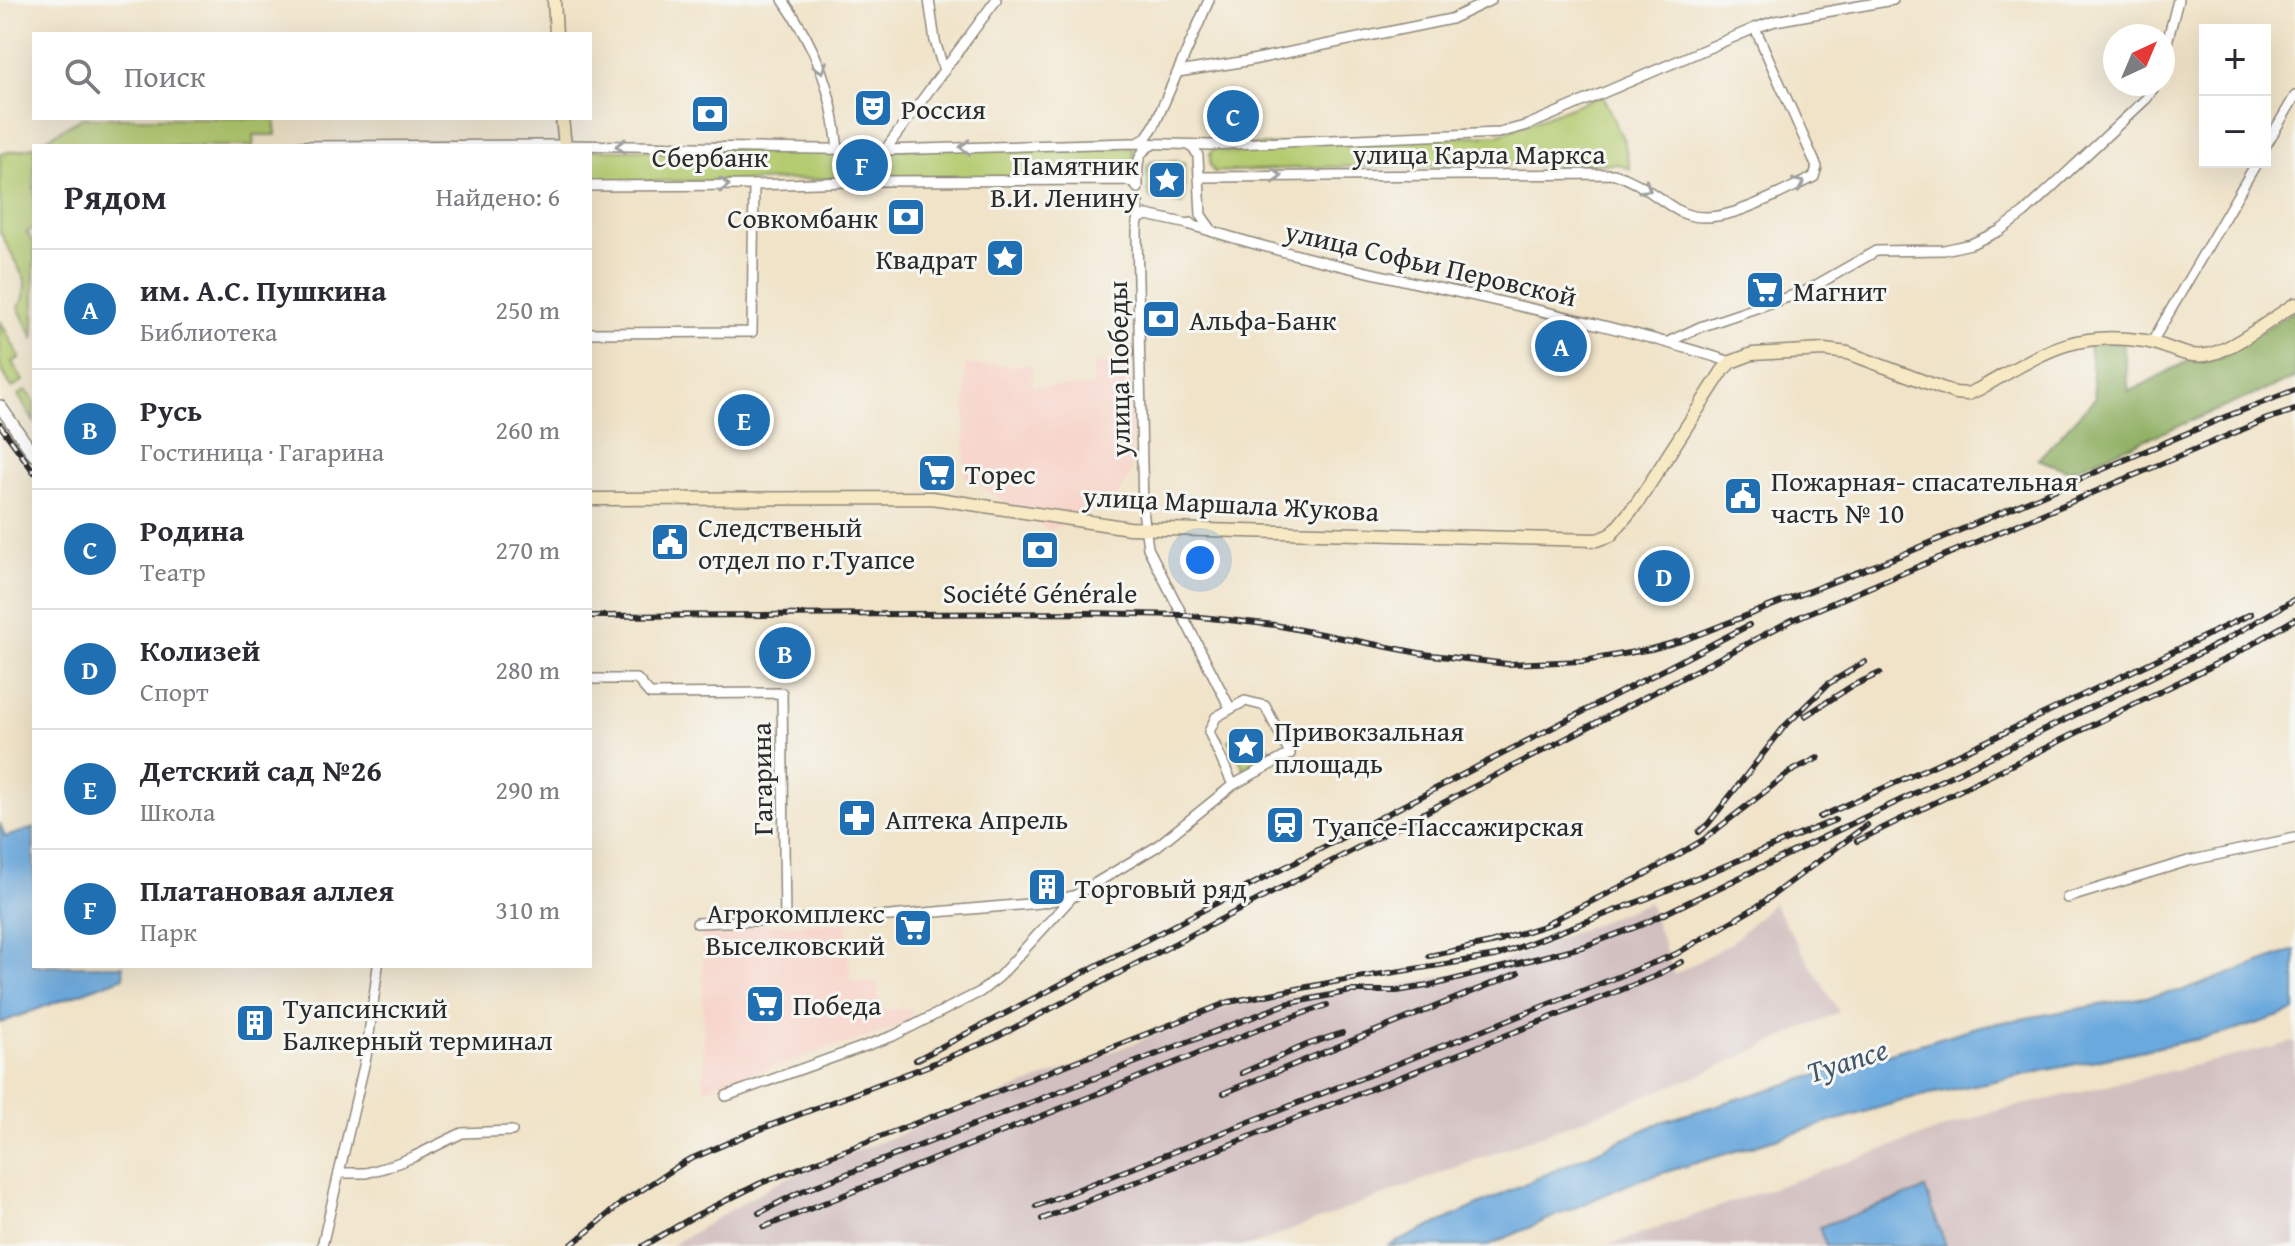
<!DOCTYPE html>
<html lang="ru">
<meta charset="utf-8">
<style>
:root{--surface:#fff;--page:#f7f7f7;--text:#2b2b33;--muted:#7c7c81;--line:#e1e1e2;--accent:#1f6fb2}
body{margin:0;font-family:"Gentium Book Plus",serif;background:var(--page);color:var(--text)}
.controls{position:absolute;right:24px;top:24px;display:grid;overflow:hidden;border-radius:0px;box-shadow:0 8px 32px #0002}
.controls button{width:72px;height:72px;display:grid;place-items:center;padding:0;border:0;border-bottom:2px solid var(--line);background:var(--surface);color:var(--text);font:40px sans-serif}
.compass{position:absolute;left:2103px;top:24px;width:72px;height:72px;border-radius:50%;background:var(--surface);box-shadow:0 8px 32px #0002;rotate:44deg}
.you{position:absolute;left:1200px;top:560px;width:28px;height:28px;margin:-20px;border:6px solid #fff;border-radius:50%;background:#1a73e8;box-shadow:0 0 0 12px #1a73e833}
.badge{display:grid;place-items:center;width:52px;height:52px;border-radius:50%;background:var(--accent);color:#fff;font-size:26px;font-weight:700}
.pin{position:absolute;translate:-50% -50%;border:4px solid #fff;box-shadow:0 2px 8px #0006}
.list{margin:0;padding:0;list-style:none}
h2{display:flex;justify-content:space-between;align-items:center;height:104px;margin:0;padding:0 32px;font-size:34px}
h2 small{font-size:26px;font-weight:400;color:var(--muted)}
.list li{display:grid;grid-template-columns:52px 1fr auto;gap:24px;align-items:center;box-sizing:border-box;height:120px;padding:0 32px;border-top:2px solid var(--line)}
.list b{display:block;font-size:30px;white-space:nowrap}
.list p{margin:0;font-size:26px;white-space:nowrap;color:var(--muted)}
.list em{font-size:26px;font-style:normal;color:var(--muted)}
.icon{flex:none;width:44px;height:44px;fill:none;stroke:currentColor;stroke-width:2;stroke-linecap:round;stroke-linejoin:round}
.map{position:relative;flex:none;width:2295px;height:1246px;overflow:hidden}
.search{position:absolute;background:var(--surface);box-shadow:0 8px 32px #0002;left:32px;top:32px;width:560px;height:88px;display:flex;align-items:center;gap:20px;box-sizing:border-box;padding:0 28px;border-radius:0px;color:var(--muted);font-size:30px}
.panel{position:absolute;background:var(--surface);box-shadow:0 8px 32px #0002;left:32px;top:144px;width:560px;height:824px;border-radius:0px}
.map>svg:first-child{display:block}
</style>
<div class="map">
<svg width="2295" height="1246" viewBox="0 0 2295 1246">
<rect width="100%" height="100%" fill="#f6f6f2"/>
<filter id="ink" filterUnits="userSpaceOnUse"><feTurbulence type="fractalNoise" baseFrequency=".0125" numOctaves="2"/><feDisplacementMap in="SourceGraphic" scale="16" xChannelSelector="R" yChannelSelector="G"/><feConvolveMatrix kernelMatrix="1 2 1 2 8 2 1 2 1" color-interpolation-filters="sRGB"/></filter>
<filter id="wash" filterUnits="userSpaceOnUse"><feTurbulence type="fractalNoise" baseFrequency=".006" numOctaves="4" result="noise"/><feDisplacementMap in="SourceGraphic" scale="32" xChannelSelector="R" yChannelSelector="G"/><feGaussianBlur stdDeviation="1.8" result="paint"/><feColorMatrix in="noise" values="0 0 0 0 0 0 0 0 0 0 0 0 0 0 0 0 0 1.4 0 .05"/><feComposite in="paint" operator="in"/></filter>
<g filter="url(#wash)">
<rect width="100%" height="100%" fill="#f0e3c8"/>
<g fill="#f7d1c6">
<polygon points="1093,363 1131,364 1132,471 1118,495 1049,531 965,476 965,365 1032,365 1032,387 1093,387"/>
<polygon points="847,922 850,982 877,982 879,1010 911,1009 911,1023 704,1089 702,928"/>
</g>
<g fill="#d2bfbf">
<polygon points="1649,902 1674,975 1731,943 1773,903 1839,1012 1702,1074 1250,1246 671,1246 777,1182 1229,1006 1299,994 1397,986 1488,967"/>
<polygon points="2295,1042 2295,1246 1606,1246 1988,1113"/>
</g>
<g fill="#b4cb70" stroke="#707b4e" stroke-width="2" fill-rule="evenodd">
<polygon points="1602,95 1624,141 1630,169 1617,164 1583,164 1319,167 1214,172 1210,165 1210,153 1216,147 1498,135"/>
<polygon points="82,118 274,118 276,135 254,135 253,146 34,146"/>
<path d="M34 146V228L27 232 34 245V340L18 307 24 298 25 285V280L0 232V155C11 149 23 152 34 146Z"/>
<polygon points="1134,147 1133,177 890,177 753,181 590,181 590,150"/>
<path d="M1152 161H1178L1184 164 1185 198 1182 204 1154 200 1149 197 1147 167ZM1158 172H1175V190H1158Z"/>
<polygon points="0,320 20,358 12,362 23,381 12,388 0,367"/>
<polygon points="26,390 34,401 34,422 18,395"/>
<polygon points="1257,725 1272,754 1244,769 1229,740"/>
</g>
<polygon fill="#8faf62" stroke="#5d6d46" stroke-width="2" points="2295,310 2295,378 2069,471 2038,459 2095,398 2089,344 2123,343 2129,392 2184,363 2221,357"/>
<g fill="#6ba9dd" stroke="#4b6a84" stroke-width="2">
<polygon points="0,823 5,837 34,828 34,966 123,966 124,977 0,1023"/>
<polygon points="2295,950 2295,1011 2227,1033 1911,1098 1636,1181 1487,1246 1388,1246 1661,1122 1980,1026 2185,990"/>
<polygon points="1925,1189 1946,1246 1826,1246 1819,1227"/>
</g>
</g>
<g filter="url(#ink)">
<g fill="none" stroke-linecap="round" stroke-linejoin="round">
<defs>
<g id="minor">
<path d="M783 0C818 50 832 90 838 149"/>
<polyline points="929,0 935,41 944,71"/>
<polyline points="2163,58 2178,0"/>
<polyline points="1178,72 1247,61 1451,19 1491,0"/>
<polyline points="1139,142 1145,139 1154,126 1209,0"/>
<polyline points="1188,145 1195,150 1198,156 1201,215 1213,232"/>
<polyline points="289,146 564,145 885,150 1131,143 1210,145 1499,133 1528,125 1755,28 1775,21 1893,0"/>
<polyline points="2265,147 2295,96"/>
<polyline points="885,150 996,0"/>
<path d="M1199 177 1614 174C1640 181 1656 198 1679 211 1716 232 1778 193 1814 177L1817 167 1755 28"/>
<polyline points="590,186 754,185 878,181 1126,180 1133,183 1138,188"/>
<path d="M1138 188C1138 171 1134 153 1152 145"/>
<polyline points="1138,201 1137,235 1143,510 1148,548 1230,708"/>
<polyline points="1137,223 1140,218 1147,215 1188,224 1191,223"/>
<path d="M1188 224C1366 281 1553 304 1731 362"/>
<polyline points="590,333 752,332 754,185"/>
<polyline points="1668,342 1700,327 1806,291 1876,251 1944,250 1971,244 1999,231 2024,213 2147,98 2156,84"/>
<polyline points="2152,342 2257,162"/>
<polyline points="590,679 637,679 650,694 782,693 785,920"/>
<polyline points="2067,898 2188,861 2295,838"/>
<polyline points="697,923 890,916 1040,903 1074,896 1156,847 1233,785 1290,754 1265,706 1245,701 1216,717 1209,732 1233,785"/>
<polyline points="726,1096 893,1036 980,992 999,977 1073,896"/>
<polyline points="339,1173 366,1173 387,1167 413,1157 462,1133 512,1131"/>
<polyline points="322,1246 366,1057 378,966"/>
</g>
<polyline id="tertiary" points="0,406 34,455"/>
<g id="secondary">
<polyline points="554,0 556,34"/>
<polyline points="562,118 565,146"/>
<path d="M590 499 932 498 1129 528 1597 540 1611 535 1638 502 1723 370 1731 362 1752 354 1824 350 1848 353 1955 393 1968 394 1979 389C2040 355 2072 329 2145 341 2169 345 2184 360 2211 354 2235 348 2273 318 2295 304"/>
</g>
</defs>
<use href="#minor" stroke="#8e877a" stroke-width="12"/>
<use href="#tertiary" stroke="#8e877a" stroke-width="14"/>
<use href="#secondary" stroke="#8e877a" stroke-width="15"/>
<use href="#minor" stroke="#fff" stroke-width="9"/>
<use href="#tertiary" stroke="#fff" stroke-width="11"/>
<use href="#secondary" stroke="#f7e9c3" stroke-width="12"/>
<defs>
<g id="rail">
<polyline points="0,425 34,472"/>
<polyline points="590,616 1087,613 1182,615 1275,625 1424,654 1507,664 1584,661 1651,649 1684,640 1904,554 2225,417 2295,390"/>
<polyline points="1805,716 1852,686 1880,673"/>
<polyline points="1820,817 1985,742 2251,614"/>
<polyline points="1699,832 1708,824 1784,727 1828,684 1865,662"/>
<polyline points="1857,841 2232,656 2295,619"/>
<polyline points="1547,923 1637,879 1703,840 1790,772 1818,758"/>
<polyline points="1490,943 1556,922"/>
<polyline points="1429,956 1500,941"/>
<polyline points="916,1060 1749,625"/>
<polyline points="1242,1073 1309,1044 1342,1033"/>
<polyline points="1224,1093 1518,973"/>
<polyline points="1036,1206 1676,954 1758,906 1867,825"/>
<polyline points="759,1213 800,1192 1286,1004 1351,991 1397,991 1433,985 1585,946 1641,925 1982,761 2220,643 2295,599"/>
<polyline points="1042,1219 1656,976 1681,962"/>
<polyline points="764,1227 1267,1026 1327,1005"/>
<polyline points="570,1246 623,1202 686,1161 753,1132 922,1068 993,1039 1792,620 2267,419 2295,410"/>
<polyline points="643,1246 693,1217 761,1183 1229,1002 1339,981 1496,956 1648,898 1835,820"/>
</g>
</defs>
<use href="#rail" stroke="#2b2b2b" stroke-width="6"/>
<use href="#rail" stroke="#f6f6f2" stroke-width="3" stroke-dasharray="9" stroke-linecap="butt"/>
</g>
<defs><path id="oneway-chevron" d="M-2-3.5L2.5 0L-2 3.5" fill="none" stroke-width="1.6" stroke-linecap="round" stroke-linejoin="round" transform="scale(2)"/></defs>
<g stroke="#a0a0a0">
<use href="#oneway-chevron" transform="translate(821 68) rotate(70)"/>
<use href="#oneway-chevron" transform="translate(621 146) rotate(-179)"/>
<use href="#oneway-chevron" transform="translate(965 147) rotate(178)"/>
<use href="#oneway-chevron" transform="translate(1277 176) rotate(-1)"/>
<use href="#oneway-chevron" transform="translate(1799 184) rotate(-24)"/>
<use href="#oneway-chevron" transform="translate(724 185)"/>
<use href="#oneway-chevron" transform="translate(1646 188) rotate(31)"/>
</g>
</g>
<defs>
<symbol id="theatre-square" viewBox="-11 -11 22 22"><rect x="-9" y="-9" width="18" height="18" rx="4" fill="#1f6fb2" stroke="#f6f6f2"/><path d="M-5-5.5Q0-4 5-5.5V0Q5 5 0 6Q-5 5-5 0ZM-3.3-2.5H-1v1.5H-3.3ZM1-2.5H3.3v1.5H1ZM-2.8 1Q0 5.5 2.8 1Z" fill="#fff"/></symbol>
<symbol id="bank-square" viewBox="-11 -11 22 22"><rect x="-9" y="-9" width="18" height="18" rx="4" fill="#1f6fb2" stroke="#f6f6f2"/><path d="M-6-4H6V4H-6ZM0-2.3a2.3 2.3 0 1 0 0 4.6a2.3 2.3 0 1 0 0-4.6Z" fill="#fff"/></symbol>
<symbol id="sight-square" viewBox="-11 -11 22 22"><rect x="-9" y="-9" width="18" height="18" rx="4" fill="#1f6fb2" stroke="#f6f6f2"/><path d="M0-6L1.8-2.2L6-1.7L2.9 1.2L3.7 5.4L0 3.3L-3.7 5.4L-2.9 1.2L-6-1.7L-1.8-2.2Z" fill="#fff"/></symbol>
<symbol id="supermarket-square" viewBox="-11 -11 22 22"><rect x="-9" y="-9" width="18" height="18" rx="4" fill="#1f6fb2" stroke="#f6f6f2"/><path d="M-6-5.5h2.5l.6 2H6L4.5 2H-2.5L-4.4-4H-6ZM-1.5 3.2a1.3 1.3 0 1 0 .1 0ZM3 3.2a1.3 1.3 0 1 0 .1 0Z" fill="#fff"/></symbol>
<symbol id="civic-square" viewBox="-11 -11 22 22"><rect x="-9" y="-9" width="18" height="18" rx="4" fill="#1f6fb2" stroke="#f6f6f2"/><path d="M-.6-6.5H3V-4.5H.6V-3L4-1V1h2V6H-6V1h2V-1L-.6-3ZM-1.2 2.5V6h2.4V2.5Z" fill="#fff"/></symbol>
<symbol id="pharmacy-square" viewBox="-11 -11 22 22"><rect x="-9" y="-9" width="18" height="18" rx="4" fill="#1f6fb2" stroke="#f6f6f2"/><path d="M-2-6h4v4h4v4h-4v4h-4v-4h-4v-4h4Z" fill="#fff"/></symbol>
<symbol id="station-square" viewBox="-11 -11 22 22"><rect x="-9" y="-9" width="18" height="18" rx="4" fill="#1f6fb2" stroke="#f6f6f2"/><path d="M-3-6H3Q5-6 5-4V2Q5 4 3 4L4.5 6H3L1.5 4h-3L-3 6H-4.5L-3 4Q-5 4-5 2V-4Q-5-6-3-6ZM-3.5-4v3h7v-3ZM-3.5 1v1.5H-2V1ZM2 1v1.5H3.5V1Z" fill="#fff"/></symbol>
<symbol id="building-square" viewBox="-11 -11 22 22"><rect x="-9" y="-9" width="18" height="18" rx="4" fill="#1f6fb2" stroke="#f6f6f2"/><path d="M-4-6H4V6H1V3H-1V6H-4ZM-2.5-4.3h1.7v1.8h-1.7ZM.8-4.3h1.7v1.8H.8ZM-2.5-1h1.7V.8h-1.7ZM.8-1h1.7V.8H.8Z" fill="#fff"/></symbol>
</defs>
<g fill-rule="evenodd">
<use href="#theatre-square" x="851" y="86" width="44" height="44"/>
<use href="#bank-square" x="688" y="92" width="44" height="44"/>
<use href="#sight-square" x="1145" y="158" width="44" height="44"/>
<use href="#bank-square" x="884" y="195" width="44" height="44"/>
<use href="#sight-square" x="983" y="236" width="44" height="44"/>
<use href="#supermarket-square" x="1743" y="268" width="44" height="44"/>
<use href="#bank-square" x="1139" y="297" width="44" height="44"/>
<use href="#supermarket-square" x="915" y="451" width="44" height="44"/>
<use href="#civic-square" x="1721" y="474" width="44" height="44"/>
<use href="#civic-square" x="648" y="520" width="44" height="44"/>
<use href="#bank-square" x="1018" y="528" width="44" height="44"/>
<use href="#sight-square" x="1224" y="724" width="44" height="44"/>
<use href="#pharmacy-square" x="835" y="796" width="44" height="44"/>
<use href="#station-square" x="1263" y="803" width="44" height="44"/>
<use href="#building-square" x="1025" y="865" width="44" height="44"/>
<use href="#supermarket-square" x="891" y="906" width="44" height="44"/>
<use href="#supermarket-square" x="743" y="982" width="44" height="44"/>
<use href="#building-square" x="233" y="1001" width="44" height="44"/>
</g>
<g text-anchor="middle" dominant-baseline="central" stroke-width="6" stroke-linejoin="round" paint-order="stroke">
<g font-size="28" fill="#2b2b2b" stroke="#f6f6f2" text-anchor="start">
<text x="901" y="108">Россия</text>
<text x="710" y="156" text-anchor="middle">Сбербанк</text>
<text x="1139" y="164" text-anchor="end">Памятник<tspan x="1139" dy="32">В.И. Ленину</tspan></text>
<text x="878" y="217" text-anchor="end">Совкомбанк</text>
<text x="977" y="258" text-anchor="end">Квадрат</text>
<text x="1793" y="290">Магнит</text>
<text x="1189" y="319">Альфа-Банк</text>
<text x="965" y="473">Торес</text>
<text x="1771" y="480">Пожарная- спасательная<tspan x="1771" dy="32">часть № 10</tspan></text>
<text x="698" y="526">Следственый<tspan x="698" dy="32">отдел по г.Туапсе</tspan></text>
<text x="1040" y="592" text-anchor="middle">Société Générale</text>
<text x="1274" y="730">Привокзальная<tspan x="1274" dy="32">площадь</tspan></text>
<text x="885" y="818">Аптека Апрель</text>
<text x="1313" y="825">Туапсе-Пассажирская</text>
<text x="1075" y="887">Торговый ряд</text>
<text x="885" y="912" text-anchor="end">Агрокомплекс<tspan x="885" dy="32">Выселковский</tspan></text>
<text x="793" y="1004">Победа</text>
<text x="283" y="1007">Туапсинский<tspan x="283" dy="32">Балкерный терминал</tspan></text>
</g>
<g font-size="28" fill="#2b2b2b" stroke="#f6f6f2">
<text x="1479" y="153">улица Карла Маркса</text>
<text transform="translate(1431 263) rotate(13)">улица Софьи Перовской</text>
<text transform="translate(1118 369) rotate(-91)">улица Победы</text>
<text transform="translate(1231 503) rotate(3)">улица Маршала Жукова</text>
<text transform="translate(761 779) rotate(-91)">Гагарина</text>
</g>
<g font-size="30" font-style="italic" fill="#415769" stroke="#f6f6f2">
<text transform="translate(1847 1060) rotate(-18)">Туапсе</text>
</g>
</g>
</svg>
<div class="controls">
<button>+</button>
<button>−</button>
</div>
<svg class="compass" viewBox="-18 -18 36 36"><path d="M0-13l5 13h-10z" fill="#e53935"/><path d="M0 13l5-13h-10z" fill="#7c7c81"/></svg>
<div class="you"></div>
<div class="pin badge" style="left:1561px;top:346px">A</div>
<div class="pin badge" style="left:785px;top:653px">B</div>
<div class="pin badge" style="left:1233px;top:116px">C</div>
<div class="pin badge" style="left:1664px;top:576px">D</div>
<div class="pin badge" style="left:744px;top:420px">E</div>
<div class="pin badge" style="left:862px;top:165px">F</div>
<div class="search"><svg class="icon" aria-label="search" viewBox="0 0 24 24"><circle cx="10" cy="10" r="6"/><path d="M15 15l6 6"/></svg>Поиск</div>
<section class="panel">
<h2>Рядом<small>Найдено: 6</small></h2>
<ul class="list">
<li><span class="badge">A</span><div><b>им. А.С. Пушкина</b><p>Библиотека</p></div><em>250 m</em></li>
<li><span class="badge">B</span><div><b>Русь</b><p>Гостиница · Гагарина</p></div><em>260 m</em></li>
<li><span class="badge">C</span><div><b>Родина</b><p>Театр</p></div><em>270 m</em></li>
<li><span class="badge">D</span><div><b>Колизей</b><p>Спорт</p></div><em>280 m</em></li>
<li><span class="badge">E</span><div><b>Детский сад №26</b><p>Школа</p></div><em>290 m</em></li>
<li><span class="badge">F</span><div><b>Платановая аллея</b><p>Парк</p></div><em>310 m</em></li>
</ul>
</section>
</div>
